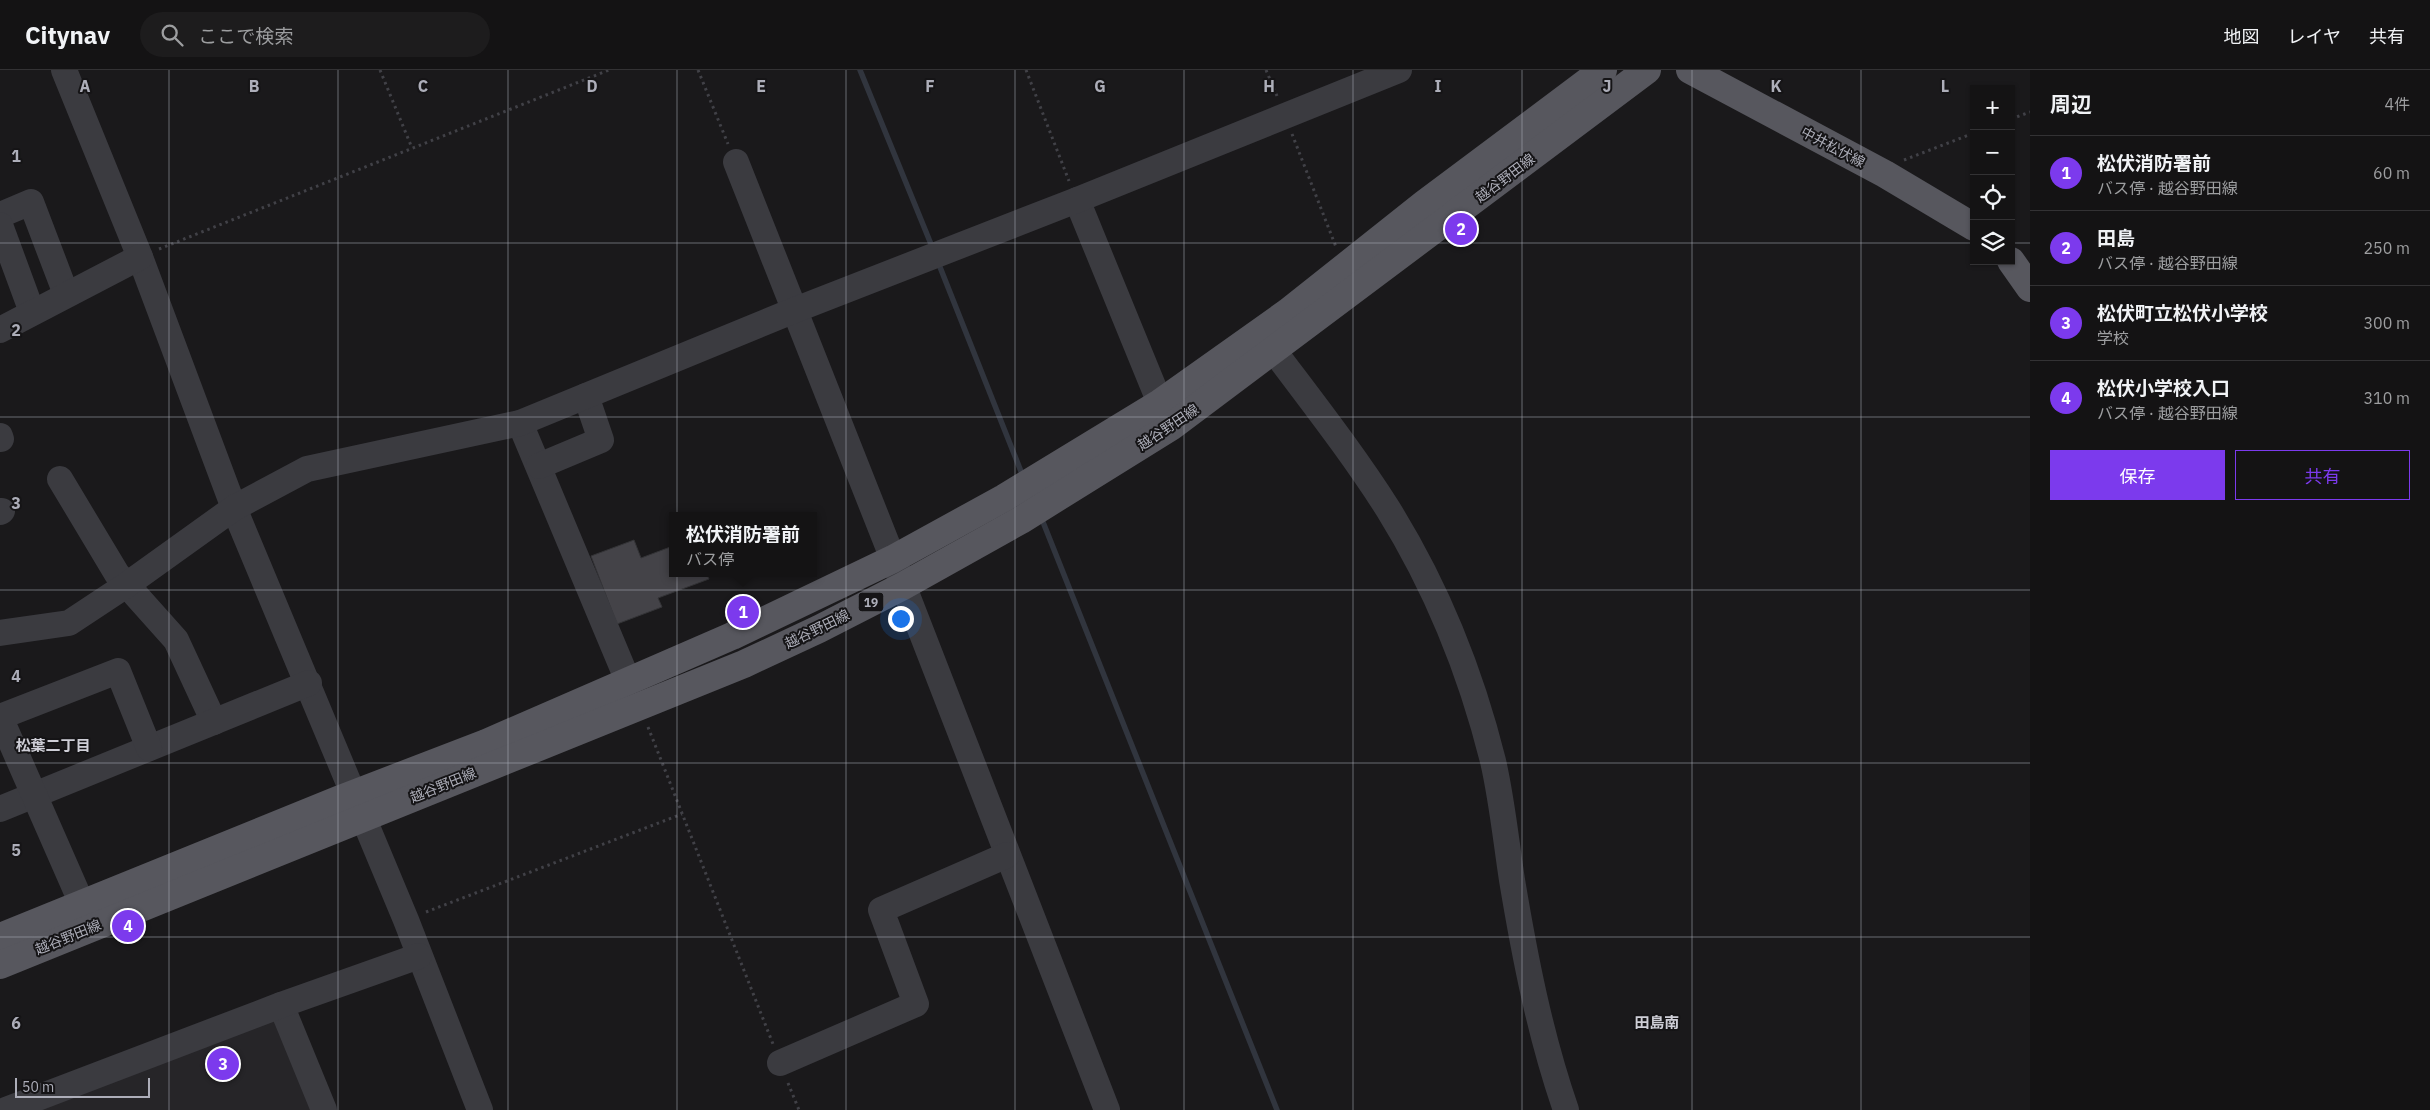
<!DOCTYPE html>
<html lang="ja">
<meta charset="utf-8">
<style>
:root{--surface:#141314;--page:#1d1c1d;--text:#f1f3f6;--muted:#9d9ea0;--line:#333234;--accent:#7c3aed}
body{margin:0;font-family:"IBM Plex Sans","Noto Sans JP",sans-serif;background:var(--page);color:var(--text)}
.controls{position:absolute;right:15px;top:15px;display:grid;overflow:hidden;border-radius:0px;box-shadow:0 1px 4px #0004}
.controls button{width:45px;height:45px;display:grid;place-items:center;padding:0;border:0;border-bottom:1px solid var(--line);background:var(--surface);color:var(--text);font:25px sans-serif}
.scale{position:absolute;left:15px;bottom:12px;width:135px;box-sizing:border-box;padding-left:5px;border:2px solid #adaeb9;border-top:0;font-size:14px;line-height:18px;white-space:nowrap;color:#adaeb9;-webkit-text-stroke:4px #151416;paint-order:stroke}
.you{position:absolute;left:900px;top:548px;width:18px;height:18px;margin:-12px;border:4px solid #fff;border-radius:50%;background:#1a73e8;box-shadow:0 0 0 8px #1a73e833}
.badge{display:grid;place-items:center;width:32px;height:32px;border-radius:50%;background:var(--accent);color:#fff;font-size:16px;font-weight:700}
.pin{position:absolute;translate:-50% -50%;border:2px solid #fff;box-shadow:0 1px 5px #0006}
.popup{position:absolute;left:669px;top:442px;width:148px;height:65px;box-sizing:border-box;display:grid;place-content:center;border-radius:0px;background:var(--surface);filter:drop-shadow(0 1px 4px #0005);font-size:16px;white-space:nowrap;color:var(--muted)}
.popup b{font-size:19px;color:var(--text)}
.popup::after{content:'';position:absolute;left:50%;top:100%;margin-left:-10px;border:10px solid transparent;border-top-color:var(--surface)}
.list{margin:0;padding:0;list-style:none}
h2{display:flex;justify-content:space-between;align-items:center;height:65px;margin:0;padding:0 20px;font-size:21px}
h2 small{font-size:16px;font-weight:400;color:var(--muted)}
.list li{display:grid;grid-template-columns:32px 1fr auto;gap:15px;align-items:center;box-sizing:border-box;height:75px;padding:0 20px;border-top:1px solid var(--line)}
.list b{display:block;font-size:19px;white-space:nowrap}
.list p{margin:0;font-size:16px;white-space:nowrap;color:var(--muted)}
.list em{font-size:16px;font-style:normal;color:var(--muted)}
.actions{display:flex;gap:10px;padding:15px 20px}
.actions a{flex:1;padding:11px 0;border:1px solid var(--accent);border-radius:0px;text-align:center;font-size:18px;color:var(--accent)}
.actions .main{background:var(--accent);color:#fff}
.icon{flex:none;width:28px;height:28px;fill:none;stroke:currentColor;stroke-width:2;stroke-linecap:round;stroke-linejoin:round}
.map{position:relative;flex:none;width:2030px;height:1040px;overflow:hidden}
header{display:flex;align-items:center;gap:30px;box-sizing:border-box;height:70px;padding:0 25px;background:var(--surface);border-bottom:1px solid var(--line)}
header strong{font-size:24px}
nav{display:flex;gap:28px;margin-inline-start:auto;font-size:18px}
.search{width:350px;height:45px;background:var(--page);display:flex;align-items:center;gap:12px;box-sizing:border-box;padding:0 18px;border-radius:28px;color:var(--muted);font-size:19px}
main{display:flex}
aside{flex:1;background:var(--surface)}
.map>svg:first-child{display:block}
</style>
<header>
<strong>Citynav</strong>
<div class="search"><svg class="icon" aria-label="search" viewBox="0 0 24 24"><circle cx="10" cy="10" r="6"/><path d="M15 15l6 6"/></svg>ここで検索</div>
<nav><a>地図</a><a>レイヤ</a><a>共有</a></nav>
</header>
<main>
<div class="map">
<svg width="2030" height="1040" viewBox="0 0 2030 1040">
<rect width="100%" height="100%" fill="#1a191b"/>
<polygon fill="#262528" points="275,949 312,1040 32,1040"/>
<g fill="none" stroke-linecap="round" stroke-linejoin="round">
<g stroke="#31353e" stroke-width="5.5">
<polyline points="860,0 933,179"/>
<polyline points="938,192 1024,409"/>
<polyline points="1041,447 1277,1040"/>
</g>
</g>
<polygon fill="#444348" stroke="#343437" points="634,470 641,488 673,476 673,503 706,503 709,509 658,528 662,537 617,554 591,486"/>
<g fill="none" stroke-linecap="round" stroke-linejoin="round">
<g stroke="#414147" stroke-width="3" stroke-dasharray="2.5 4" stroke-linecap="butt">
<polyline points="380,0 412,78"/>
<polyline points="698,0 728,74"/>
<polyline points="1026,0 1069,111"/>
<polyline points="1266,0 1277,26"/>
<polyline points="2011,49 2030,42"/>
<polyline points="1292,64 1336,177"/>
<polyline points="1904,90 1974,63"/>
<polyline points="159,179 609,0"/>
<polyline points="648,657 773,974"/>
<polyline points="426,842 682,744"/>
<polyline points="788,1013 799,1040"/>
</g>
<g stroke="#3b3b40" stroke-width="26">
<polyline points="64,0 140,187 234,438 406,850 480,1040"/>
<polyline points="736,92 893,489 1107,1040"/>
<polyline points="1077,130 1160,333"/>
<polyline points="0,145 31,132 66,224"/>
<polyline points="0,155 32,242"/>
<polyline points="0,260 140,187"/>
<path d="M1274 281C1313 333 1353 384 1388 439 1436 516 1471 603 1493 691 1502 730 1506 771 1512 810 1525 888 1540 965 1566 1040"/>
<polyline points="520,353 628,611"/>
<polyline points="0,366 1,369"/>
<polyline points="539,396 601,370 586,326"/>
<polyline points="60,409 117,504 176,570 214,652"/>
<polyline points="0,442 2,441"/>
<polyline points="0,563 69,553 128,514 234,438 307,399 520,353 795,240 1077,130 1399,0"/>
<polyline points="0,739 309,613"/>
<polyline points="82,834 0,647 118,601 149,678"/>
<polyline points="281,935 324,1040"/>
<polyline points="780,993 916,934 881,840 1007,785"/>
<polyline points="6,1040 281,935 419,886"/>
</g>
<g stroke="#57575e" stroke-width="28">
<polyline points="1690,0 1885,104 1974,157"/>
<polyline points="2011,191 2030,218"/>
<polyline points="0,867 338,730 486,673 732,566 893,489 1004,428 1160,333 1288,242 1424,134 1603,0"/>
<polyline points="0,895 744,594 819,559 903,516 1021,450 1172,356 1647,0"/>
</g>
</g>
<path fill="none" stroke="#adaeb9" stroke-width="1" stroke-opacity="0.55" d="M169 0V1040M338 0V1040M508 0V1040M677 0V1040M846 0V1040M1015 0V1040M1184 0V1040M1353 0V1040M1522 0V1040M1692 0V1040M1861 0V1040M0 173H1974M2011 173H2030M0 347H2030M0 520H2030M0 693H2030M0 867H2030"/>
<g text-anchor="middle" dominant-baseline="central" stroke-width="4" stroke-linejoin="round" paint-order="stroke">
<rect fill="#151416" stroke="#7f8088" stroke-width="1" x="858.5" y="522.5" width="25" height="19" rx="4"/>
<g font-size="12" font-weight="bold" fill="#adaeb9">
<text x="871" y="532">19</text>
</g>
<g font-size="14" fill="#adaeb9" stroke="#151416">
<text transform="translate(1833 77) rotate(28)">中井松伏線</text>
<text transform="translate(1505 108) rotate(-37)">越谷野田線</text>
<text transform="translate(1168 357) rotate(-34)">越谷野田線</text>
<text transform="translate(817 559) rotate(-26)">越谷野田線</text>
<text transform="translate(443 715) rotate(-22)">越谷野田線</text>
<text transform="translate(68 867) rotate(-22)">越谷野田線</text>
</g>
<g font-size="15" font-weight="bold" fill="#ceced6" stroke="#151416">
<text x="53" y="675">松葉二丁目</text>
<text x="1657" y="952">田島南</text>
</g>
</g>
<g font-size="16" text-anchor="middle" font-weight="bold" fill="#adaeb9" stroke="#151416" stroke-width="4" stroke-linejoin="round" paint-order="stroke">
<text x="85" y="22">A</text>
<text x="254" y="22">B</text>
<text x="423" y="22">C</text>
<text x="592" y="22">D</text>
<text x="761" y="22">E</text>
<text x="930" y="22">F</text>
<text x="1100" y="22">G</text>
<text x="1269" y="22">H</text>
<text x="1438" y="22">I</text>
<text x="1607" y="22">J</text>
<text x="1776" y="22">K</text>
<text x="1945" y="22">L</text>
<text x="16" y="92">1</text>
<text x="16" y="266">2</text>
<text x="16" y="439">3</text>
<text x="16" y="612">4</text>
<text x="16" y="786">5</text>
<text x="16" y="959">6</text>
</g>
</svg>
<div class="controls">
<button>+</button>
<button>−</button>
<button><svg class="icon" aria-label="locate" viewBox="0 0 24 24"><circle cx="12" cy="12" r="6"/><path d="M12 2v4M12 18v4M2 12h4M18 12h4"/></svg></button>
<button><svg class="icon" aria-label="layers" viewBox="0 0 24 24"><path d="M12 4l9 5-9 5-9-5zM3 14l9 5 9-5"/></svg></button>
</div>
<div class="scale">50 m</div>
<div class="you"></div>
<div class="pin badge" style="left:743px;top:542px">1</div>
<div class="popup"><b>松伏消防署前</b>バス停</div>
<div class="pin badge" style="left:1461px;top:159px">2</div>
<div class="pin badge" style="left:223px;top:994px">3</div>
<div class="pin badge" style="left:128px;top:856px">4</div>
</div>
<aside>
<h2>周辺<small>4件</small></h2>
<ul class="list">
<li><span class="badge">1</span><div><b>松伏消防署前</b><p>バス停 · 越谷野田線</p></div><em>60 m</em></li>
<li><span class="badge">2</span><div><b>田島</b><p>バス停 · 越谷野田線</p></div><em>250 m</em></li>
<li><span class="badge">3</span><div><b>松伏町立松伏小学校</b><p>学校</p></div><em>300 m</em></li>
<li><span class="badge">4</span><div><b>松伏小学校入口</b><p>バス停 · 越谷野田線</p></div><em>310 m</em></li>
</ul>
<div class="actions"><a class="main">保存</a><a>共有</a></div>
</aside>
</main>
